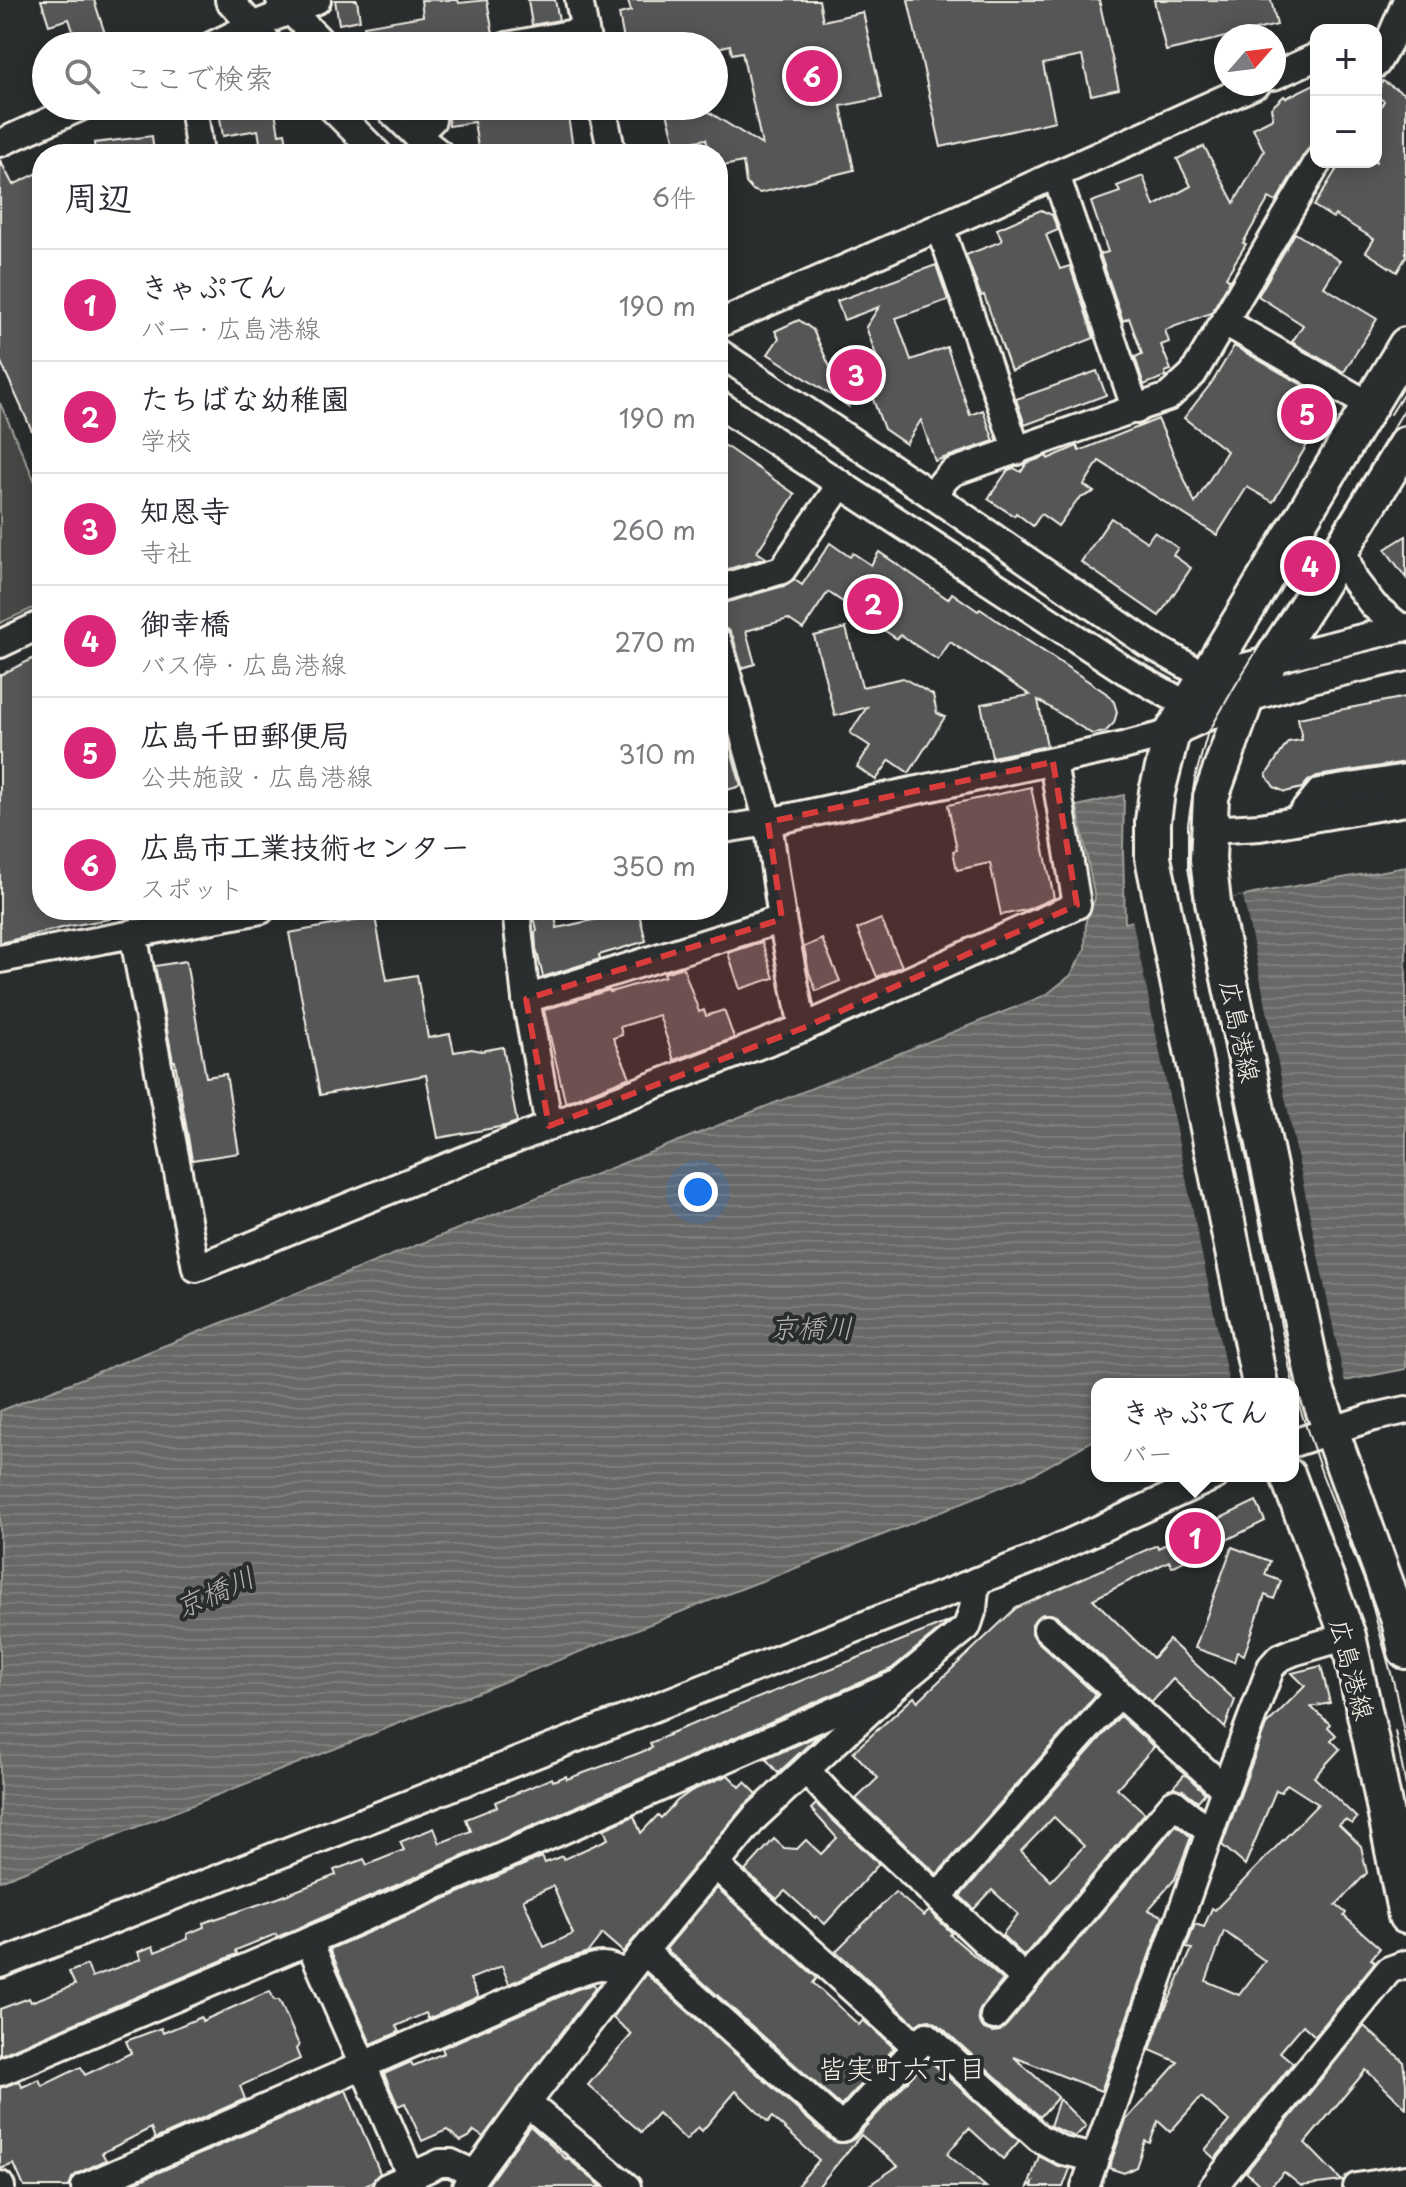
<!DOCTYPE html>
<html lang="ja">
<meta charset="utf-8">
<style>
:root{--surface:#fff;--page:#f2f2f3;--text:#2b2b33;--muted:#7c7c81;--line:#e1e1e2;--accent:#db2777}
body{margin:0;font-family:"Playpen Sans","Klee One",sans-serif;background:var(--page);color:var(--text)}
.controls{position:absolute;right:24px;top:24px;display:grid;overflow:hidden;border-radius:16px;box-shadow:0 4px 20px #0003}
.controls button{width:72px;height:72px;display:grid;place-items:center;padding:0;border:0;border-bottom:2px solid var(--line);background:var(--surface);color:var(--text);font:40px sans-serif}
.compass{position:absolute;left:1214px;top:24px;width:72px;height:72px;border-radius:50%;background:var(--surface);box-shadow:0 4px 20px #0003;rotate:62deg}
.you{position:absolute;left:698px;top:1192px;width:28px;height:28px;margin:-20px;border:6px solid #fff;border-radius:50%;background:#1a73e8;box-shadow:0 0 0 12px #1a73e833}
.badge{display:grid;place-items:center;width:52px;height:52px;border-radius:50%;background:var(--accent);color:#fff;font-size:26px;font-weight:700}
.pin{position:absolute;translate:-50% -50%;border:4px solid #fff;box-shadow:0 2px 8px #0006}
.popup{position:absolute;left:1091px;top:1378px;width:208px;height:104px;box-sizing:border-box;display:grid;place-content:center;border-radius:16px;background:var(--surface);filter:drop-shadow(0 2px 6px #0005);font-size:26px;white-space:nowrap;color:var(--muted)}
.popup b{font-size:30px;color:var(--text)}
.popup::after{content:'';position:absolute;left:50%;top:100%;margin-left:-16px;border:16px solid transparent;border-top-color:var(--surface)}
.list{margin:0;padding:0;list-style:none}
h2{display:flex;justify-content:space-between;align-items:center;height:104px;margin:0;padding:0 32px;font-size:34px}
h2 small{font-size:26px;font-weight:400;color:var(--muted)}
.list li{display:grid;grid-template-columns:52px 1fr auto;gap:24px;align-items:center;box-sizing:border-box;height:112px;padding:0 32px;border-top:2px solid var(--line)}
.list b{display:block;font-size:30px;white-space:nowrap}
.list p{margin:0;font-size:26px;white-space:nowrap;color:var(--muted)}
.list em{font-size:26px;font-style:normal;color:var(--muted)}
.icon{flex:none;width:44px;height:44px;fill:none;stroke:currentColor;stroke-width:2;stroke-linecap:round;stroke-linejoin:round}
.map{position:relative;flex:none;width:1406px;height:2187px;overflow:hidden}
.search{position:absolute;background:var(--surface);box-shadow:0 4px 20px #0003;left:32px;top:32px;width:696px;height:88px;display:flex;align-items:center;gap:20px;box-sizing:border-box;padding:0 28px;border-radius:44px;color:var(--muted);font-size:30px}
.panel{position:absolute;background:var(--surface);box-shadow:0 4px 20px #0003;left:32px;top:144px;width:696px;height:776px;border-radius:32px}
.map>svg:first-child{display:block}
</style>
<div class="map">
<svg width="1406" height="2187" viewBox="0 0 1406 2187">
<defs>
<pattern id="water-rules" width="6" height="5" patternUnits="userSpaceOnUse" patternTransform="scale(2)"><rect width="6" height="5" fill="#676866"/><path d="M0 2.5h6" fill="none" stroke="#7d7e7c"/></pattern>
</defs>
<rect width="100%" height="100%" fill="#2a2d2e"/>
<filter id="ink" filterUnits="userSpaceOnUse"><feTurbulence type="fractalNoise" baseFrequency=".0125" numOctaves="2"/><feDisplacementMap in="SourceGraphic" scale="16" xChannelSelector="R" yChannelSelector="G"/><feConvolveMatrix kernelMatrix="1 2 1 2 8 2 1 2 1" color-interpolation-filters="sRGB"/></filter>
<g filter="url(#ink)">
<polygon fill="#444645" stroke="#9c9c96" stroke-width="2" points="0,403 42,497 42,604 0,623"/>
<polygon fill="url(#water-rules)" stroke="#9f9f9a" stroke-width="2" points="1124,795 1123,850 1125,923 1267,891 1406,867 1406,1369 1293,1391 1293,1384 1097,1384 1097,1438 1035,1473 885,1534 683,1611 0,1881 0,1411 1046,995 1071,975 1085,949 1086,920 1095,899 1077,806"/>
<polygon fill="#2a2d2e" points="1243,896 1345,1384 1293,1394 1293,1384 1229,1384 1132,919"/>
<g fill="#555756" stroke="#f4f1e8" stroke-width="2" fill-rule="evenodd">
<polygon points="41,0 94,0 109,46 78,46 69,19 49,25"/>
<polygon points="335,0 357,0 360,20 339,24"/>
<polygon points="421,0 458,0 459,3 487,0 493,34 457,40 458,46 368,46 364,26 423,16"/>
<polygon points="528,0 555,0 559,20 532,25"/>
<polygon points="628,0 819,0 823,21 863,12 882,98 841,106 854,170 760,193 752,190 746,183 743,162 718,167 718,154 710,154 706,139 676,145 665,106 699,106 762,145 742,52 732,54 730,45 714,49 714,46 625,46 619,14 631,11"/>
<polygon points="908,0 1099,0 1119,89 1091,95 1082,56 1043,64 1055,121 941,147"/>
<polygon points="1154,0 1271,0 1277,25 1166,51"/>
<polygon points="1383,81 1406,95 1406,257 1397,272 1366,252 1374,239 1335,215 1333,218 1314,206 1341,162 1376,162 1376,114 1384,101 1376,96 1376,93"/>
<polygon points="1316,83 1316,140 1304,154 1276,202 1269,198 1243,243 1246,244 1226,277 1230,280 1211,313 1165,330 1169,342 1161,345 1171,370 1165,372 1166,376 1144,385 1135,357 1142,354 1129,318 1123,321 1100,254 1108,252 1091,202 1120,192 1117,186 1143,176 1154,206 1191,186 1177,159 1204,146 1234,203 1264,151 1253,128 1273,118 1271,108 1284,96 1286,98"/>
<polygon points="218,106 274,106 279,134 285,133 289,154 262,154 258,130 223,136"/>
<polygon points="447,106 564,106 565,110 567,110 574,154 479,154 474,122 449,126"/>
<polygon points="152,136 154,154 95,154 94,143"/>
<polygon points="0,160 13,185 42,171 42,453 0,360"/>
<polygon points="1041,210 1052,215 1058,230 1046,235 1060,269 1070,266 1094,338 1011,371 984,295 981,296 966,255 1002,241 997,229"/>
<polygon points="1295,233 1340,261 1324,287 1377,319 1344,372 1292,342 1303,325 1258,296"/>
<polygon points="936,265 948,300 896,318 911,360 947,347 970,415 983,410 994,441 935,461 921,420 906,444 884,429 858,359 883,375 866,327 879,307 844,320 837,301"/>
<polygon points="799,320 813,330 848,406 768,354 779,338 775,331"/>
<polygon points="1234,346 1327,399 1329,408 1273,502 1247,487 1217,535 1099,461 1084,485 1094,492 1078,499 1058,526 1041,514 1033,526 1016,513 1014,516 988,499 1008,470 1014,468 1021,472 1027,463 1047,456 1048,459 1077,446 1079,451 1158,419 1195,503 1227,451 1184,418 1213,381"/>
<polygon points="1097,371 1106,395 1025,425 1016,399"/>
<polygon points="718,441 795,494 757,552 766,558 718,572"/>
<polygon points="1111,518 1147,542 1154,532 1178,548 1173,555 1191,568 1159,616 1081,562"/>
<polygon points="1406,536 1406,578 1385,549"/>
<polygon points="830,543 850,557 853,553 871,565 879,552 948,599 952,593 978,611 980,609 1106,693 1114,702 1117,712 1114,723 1105,732 1092,734 1038,700 1047,746 992,757 981,704 1030,695 950,642 938,660 900,635 897,639 828,592 803,629 788,619 746,631 755,664 742,668 733,637 729,630 718,626 718,614 723,613 721,604 787,585 795,580 802,585"/>
<polygon points="846,628 862,687 903,678 933,695 937,713 945,717 909,773 890,760 876,780 857,767 870,746 850,733 867,707 835,716 814,636"/>
<polygon points="42,654 42,910 110,910 110,919 70,926 0,943 0,675"/>
<polygon points="1406,697 1406,762 1317,776 1308,781 1302,788 1285,792 1274,787 1266,775 1288,742 1302,740 1298,718"/>
<polygon points="725,728 741,786 727,790 724,778 718,779 718,730"/>
<polygon points="1031,787 1054,898 1026,910 1001,915 990,863 957,870 953,851 957,850 948,805"/>
<polygon points="533,910 554,910 557,928 638,910 646,941 599,955 600,959 543,977 536,948 535,932 537,931"/>
<polygon points="375,917 387,980 417,975 428,1038 450,1034 454,1052 472,1049 481,1051 503,1047 517,1122 505,1126 438,1138 426,1075 320,1095 289,933"/>
<polygon points="881,919 902,966 877,977 857,929"/>
<polygon points="822,939 840,981 816,991 809,972 804,947"/>
<polygon points="762,942 774,978 740,989 728,953"/>
<polygon points="186,961 206,1077 226,1074 239,1153 192,1160 175,1061 173,1061 155,966"/>
<polygon points="683,967 699,1012 704,1010 706,1016 724,1010 734,1038 674,1060 659,1015 620,1027 622,1035 613,1038 630,1077 567,1102 565,1101 544,1010 609,990 610,992 665,976 664,973"/>
<polygon points="1256,1501 1265,1521 1172,1567 1169,1561 1093,1599 1153,1658 1169,1640 1235,1700 1225,1728 1173,1679 1152,1702 1058,1617 1051,1614 1043,1614 1036,1618 1032,1625 1032,1633 1036,1640 1096,1695 937,1874 856,1799 878,1778 853,1752 914,1697 918,1701 1016,1608 1157,1545 1158,1548"/>
<polygon points="1232,1547 1270,1561 1265,1575 1281,1581 1274,1599 1265,1595 1244,1655 1237,1652 1234,1662 1195,1648"/>
<polygon points="950,1621 891,1669 303,1926 277,1937 276,1934 236,1950 237,1954 0,2055 0,2009 29,1998 31,2002 75,1985 69,1972 87,1965 92,1977 141,1959 138,1952 153,1946 155,1952 188,1939 187,1934 204,1927 203,1923 278,1898 336,1875 334,1870 364,1859 367,1865 404,1850 400,1842 434,1828 440,1843 471,1831 466,1819 497,1807 495,1802 552,1778 553,1781 566,1776 567,1779 634,1755 652,1748 650,1743 669,1735 668,1734"/>
<path d="M1321 1666 1330 1703 1311 1707 1330 1724 1328 1727 1336 1735 1331 1740 1340 1749 1314 1777 1357 1818 1352 1824 1345 1820 1339 1825 1361 1846 1367 1873 1336 1905 1346 1913 1344 1916 1380 1948 1371 1959 1375 1962 1315 2036 1303 2025 1280 2052 1293 2063 1215 2159 1205 2150 1229 2121 1201 2097 1170 2132 1158 2121 1150 2143 1145 2141 1136 2167 1124 2173 1109 2168 1126 2120 1178 2062 1150 2050 1161 2018 1192 1949 1186 1948 1195 1924 1204 1927 1212 1908 1215 1910 1318 1804 1287 1784 1281 1792 1276 1790 1245 1865 1222 1845 1266 1725 1305 1686 1292 1673ZM1224 1931 1265 1961 1239 1995 1206 1981Z"/>
<path d="M1120 1716 1154 1747 1117 1788 1145 1813 1024 1956 1002 1935 1018 1914 992 1890 974 1909 960 1896ZM1054 1817 1084 1846 1051 1881 1021 1851Z"/>
<polygon points="819,1735 778,1773 766,1759"/>
<polygon points="1185,1774 1205,1793 1198,1801 1183,1790 1173,1787"/>
<path d="M728 1775 740 1787 745 1782 757 1794 743 1807 623 1952 602 1934 588 1952 563 1960 509 1984 502 1966 470 1979 478 1997 428 2019 426 2013 396 2026 399 2032 371 2044 330 1949 542 1857 545 1863 562 1856 564 1859 608 1839 604 1829 634 1816 641 1833 658 1815 661 1818 677 1801 691 1791ZM553 1886 573 1934 544 1947 523 1899Z"/>
<polygon points="816,1804 879,1864 825,1924 816,1916 815,1918 785,1891 777,1899 745,1871 774,1839 784,1848 797,1849 806,1840 821,1854 837,1838 811,1809"/>
<polygon points="1176,1825 1191,1837 1175,1879 1148,1910 1163,1916 1101,2091 1014,2057 1058,2097 1040,2117 938,2024 930,2020 922,2021 916,2025 836,1951 895,1892 924,1916 929,1911 952,1933 950,1935 1003,1980 982,2006 978,2014 979,2022 984,2029 992,2032 1000,2031 1006,2026"/>
<polygon points="717,1888 817,1978 813,1983 859,2025 863,2020 894,2048 841,2106 666,1949"/>
<polygon points="646,1974 831,2140 838,2143 846,2143 854,2139 928,2059 1019,2141 1003,2159 969,2128 947,2154 986,2187 866,2187 898,2166 861,2135 818,2187 796,2187 819,2160 772,2117 768,2122 736,2091 702,2131 698,2127 686,2140 658,2113 641,2132 588,2085 632,2034 613,2018"/>
<polygon points="593,1984 596,1987 483,2137 474,2131 469,2137 461,2141 447,2130 422,2141 405,2103 398,2106 384,2074 411,2062 413,2066 444,2053 442,2048 575,1990"/>
<polygon points="270,1991 274,2000 279,2000 282,2006 299,2045 296,2049 300,2059 240,2086 245,2099 155,2139 151,2128 102,2153 106,2160 78,2173 72,2178 69,2187 24,2187 14,2164 0,2169 0,2088 20,2081 22,2087 39,2079 42,2086 81,2067 85,2075 131,2053 126,2041 161,2028 163,2033 201,2017 202,2021"/>
<polygon points="1364,2026 1403,2061 1406,2083 1406,2108 1366,2070 1305,2143 1342,2181 1301,2186 1284,2172 1270,2187 1262,2187 1246,2172"/>
<polygon points="346,2090 380,2173 372,2182 361,2187 125,2187"/>
<polygon points="1059,2099 1086,2126 1075,2137 1050,2126"/>
<polygon points="530,2126 566,2159 567,2158 602,2187 486,2187"/>
<polygon points="1039,2156 1056,2165 1070,2169 1063,2187 1032,2187 1033,2183 1028,2187"/>
</g>
<g fill="none" stroke-linecap="round" stroke-linejoin="round">
<defs>
<g id="minor">
<polyline points="229,0 271,46"/>
<polyline points="280,0 325,46"/>
<polyline points="579,0 588,46"/>
<polyline points="211,46 252,26 317,0"/>
<polyline points="507,46 585,31"/>
<polyline points="1376,64 1389,42 1406,2"/>
<polyline points="1274,76 1316,57"/>
<polyline points="193,106 200,154"/>
<polyline points="330,106 378,154"/>
<polyline points="386,106 416,135 440,154"/>
<polyline points="602,106 612,154"/>
<polyline points="416,135 432,120 431,106"/>
<polyline points="0,143 83,106"/>
<polyline points="1056,175 1136,410"/>
<polyline points="940,227 1017,451"/>
<polyline points="1225,322 1369,405"/>
<polyline points="718,324 940,227 1257,84"/>
<polyline points="718,352 932,495 1147,643 1246,699"/>
<polyline points="718,404 1126,671 1189,706 1207,703"/>
<polyline points="932,495 947,477 953,472 1168,397 1193,374 1318,162"/>
<polyline points="1342,548 1354,580 1374,606 1401,628"/>
<polyline points="718,589 782,570 841,484"/>
<polyline points="718,642 768,822 782,919 803,1028"/>
<polyline points="0,644 42,624"/>
<polyline points="1207,676 1406,627"/>
<polyline points="1297,820 1320,792 1406,778"/>
<polyline points="718,830 768,822 1123,746 1172,733 1246,699 1312,679 1406,657"/>
<polyline points="1208,830 1260,827 1406,802"/>
<polyline points="516,910 526,999 549,1126"/>
<polyline points="133,933 196,1268 549,1126 803,1028 1077,905 1053,762"/>
<polyline points="0,959 261,910"/>
<polyline points="526,999 782,919"/>
<polyline points="1293,1443 1370,1418 1406,1410"/>
<polyline points="1047,1629 1225,1789"/>
<polyline points="806,1770 832,1798 1025,1979"/>
<polyline points="715,1865 917,2047"/>
<polyline points="938,1897 1119,1693"/>
<polyline points="309,1941 411,2176"/>
<polyline points="644,1951 842,2128 927,2036 1039,2138 1063,2151 1095,2158"/>
<polyline points="0,1964 1036,1558 1215,1476"/>
<polyline points="994,2016 1174,1803 1210,1832"/>
<polyline points="0,2072 309,1941 899,1683"/>
<polyline points="527,2103 627,2187"/>
<polyline points="0,2185 1,2187"/>
<path d="M85 2187 569 1975C593 1968 603 1959 625 1975"/>
<polyline points="387,2187 440,2163 451,2163 475,2174"/>
<polyline points="466,2187 527,2103 644,1951 755,1817 899,1683 967,1627 973,1609 976,1581"/>
<polyline points="1085,2187 1225,1789 1271,1667 1279,1658 1293,1652 1348,1636"/>
<polyline points="1213,2187 1389,1970 1406,1964"/>
<polyline points="1357,2187 1406,2179"/>
</g>
<g id="major">
<polyline points="1406,444 1311,599 1246,699 1211,797 1208,859 1213,902 1316,1389 1399,1620 1406,1651"/>
<polyline points="1260,1384 1153,858 1153,821 1157,792 1172,733 1406,345"/>
<polyline points="1288,1476 1348,1636 1374,1755 1406,1916"/>
</g>
</defs>
<use href="#minor" stroke="#f4f1e8" stroke-width="32"/>
<use href="#major" stroke="#f4f1e8" stroke-width="40"/>
<use href="#minor" stroke="#2a2d2e" stroke-width="26"/>
<use href="#major" stroke="#2a2d2e" stroke-width="34"/>
<g stroke="#f4f1e8" stroke-width="2">
<polyline points="1406,407 1235,686 1207,735 1195,778 1188,824 1188,868 1195,906 1295,1394 1322,1474 1368,1590 1394,1684 1406,1742"/>
<polyline points="1391,414 1406,390"/>
<polyline points="1395,1731 1406,1786"/>
</g>
</g>
</g>
<path fill="#d93c3b" fill-opacity="0.2" stroke="#d93c3b" stroke-width="6" stroke-dasharray="16 10" stroke-linejoin="round" d="M1053 762 1077 905 803 1028 549 1126 526 999 782 919 768 822Z"/>
<g text-anchor="middle" dominant-baseline="central" stroke-width="8" stroke-linejoin="round" paint-order="stroke">
<g font-size="26" fill="#f4f1e8" stroke="#2a2d2e">
<text transform="translate(1241 1031) rotate(78)">広島港線</text>
<text transform="translate(1353 1669) rotate(75)">広島港線</text>
</g>
<g font-size="28" font-style="italic" fill="#b5b3ae" stroke="#2a2d2e">
<text x="811" y="1326">京橋川</text>
<text transform="translate(214 1591) rotate(-24)">京橋川</text>
</g>
<g font-size="28" fill="#f4f1e8" stroke="#2a2d2e">
<text x="902" y="2067">皆実町六丁目</text>
</g>
</g>
</svg>
<div class="controls">
<button>+</button>
<button>−</button>
</div>
<svg class="compass" viewBox="-18 -18 36 36"><path d="M0-13l5 13h-10z" fill="#e53935"/><path d="M0 13l5-13h-10z" fill="#7c7c81"/></svg>
<div class="you"></div>
<div class="pin badge" style="left:1195px;top:1538px">1</div>
<div class="popup"><b>きゃぷてん</b>バー</div>
<div class="pin badge" style="left:873px;top:604px">2</div>
<div class="pin badge" style="left:856px;top:375px">3</div>
<div class="pin badge" style="left:1310px;top:566px">4</div>
<div class="pin badge" style="left:1307px;top:414px">5</div>
<div class="pin badge" style="left:812px;top:76px">6</div>
<div class="search"><svg class="icon" aria-label="search" viewBox="0 0 24 24"><circle cx="10" cy="10" r="6"/><path d="M15 15l6 6"/></svg>ここで検索</div>
<section class="panel">
<h2>周辺<small>6件</small></h2>
<ul class="list">
<li><span class="badge">1</span><div><b>きゃぷてん</b><p>バー · 広島港線</p></div><em>190 m</em></li>
<li><span class="badge">2</span><div><b>たちばな幼稚園</b><p>学校</p></div><em>190 m</em></li>
<li><span class="badge">3</span><div><b>知恩寺</b><p>寺社</p></div><em>260 m</em></li>
<li><span class="badge">4</span><div><b>御幸橋</b><p>バス停 · 広島港線</p></div><em>270 m</em></li>
<li><span class="badge">5</span><div><b>広島千田郵便局</b><p>公共施設 · 広島港線</p></div><em>310 m</em></li>
<li><span class="badge">6</span><div><b>広島市工業技術センター</b><p>スポット</p></div><em>350 m</em></li>
</ul>
</section>
</div>
